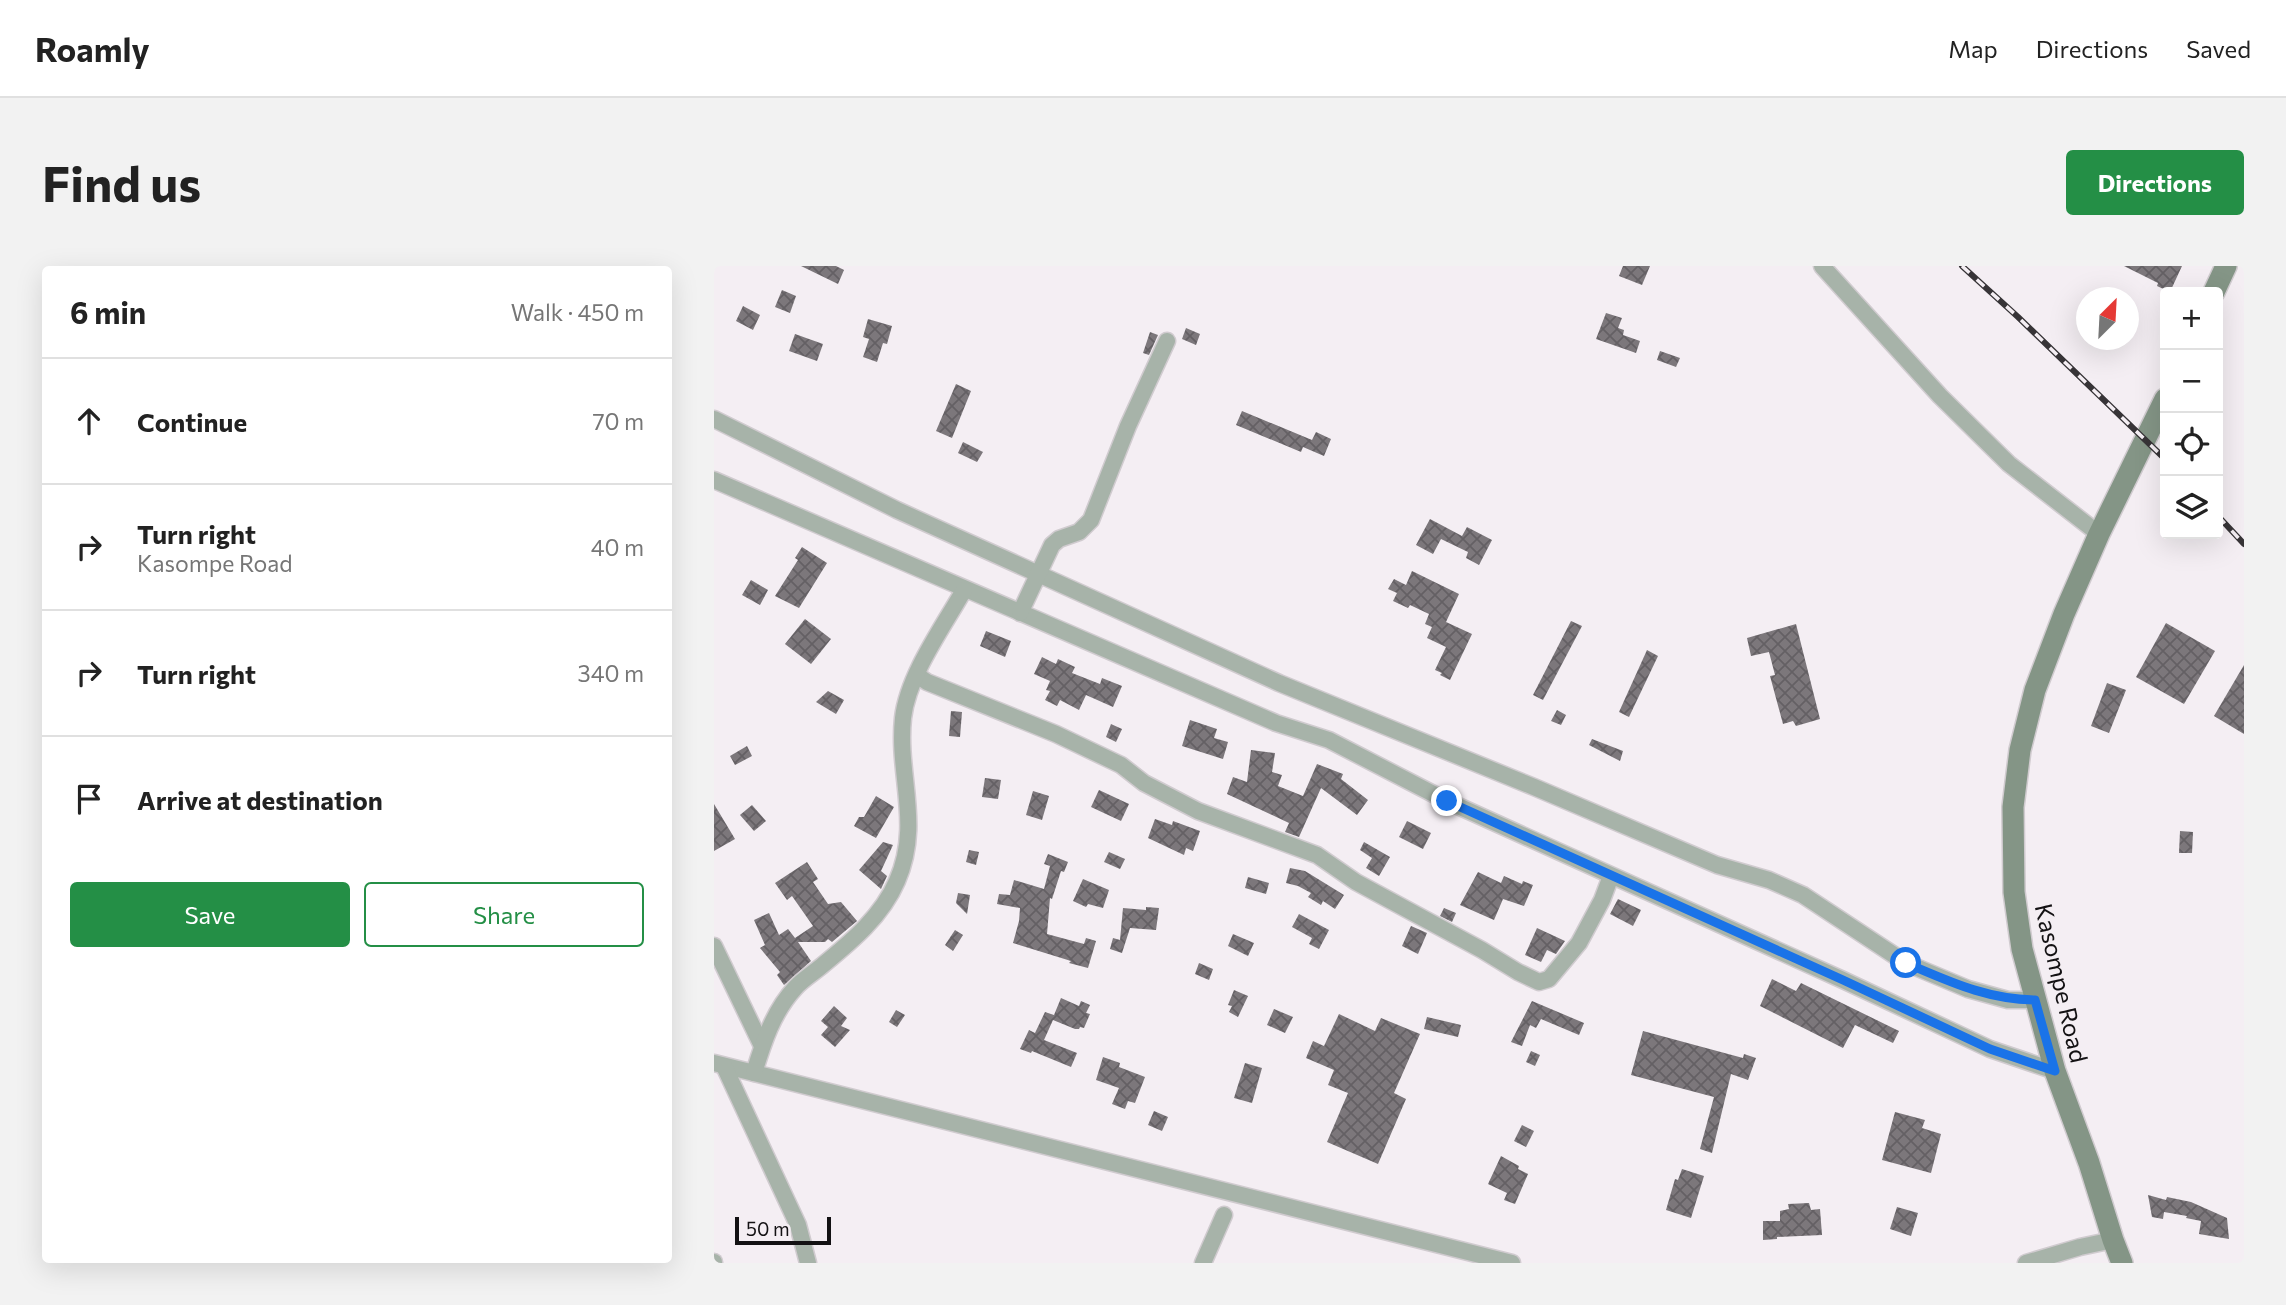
<!DOCTYPE html>
<meta charset="utf-8">
<style>
:root{--surface:#fff;--page:#f2f2f2;--text:#222;--muted:#767676;--line:#e0e0e0;--accent:#248f46}
body{margin:0;font-family:Commissioner,sans-serif;background:var(--page);color:var(--text)}
.controls{position:absolute;right:21px;top:21px;display:grid;overflow:hidden;border-radius:7px;box-shadow:0 7px 28px #0002}
.controls button{width:63px;height:63px;display:grid;place-items:center;padding:0;border:0;border-bottom:2px solid var(--line);background:var(--surface);color:var(--text);font:35px sans-serif}
.compass{position:absolute;left:1362px;top:21px;width:63px;height:63px;border-radius:50%;background:var(--surface);box-shadow:0 7px 28px #0002;rotate:24deg}
.scale{position:absolute;left:21px;bottom:18px;width:96px;box-sizing:border-box;padding-left:7px;border:4px solid #131113;border-top:0;font-size:19px;line-height:24px;white-space:nowrap;color:#131113;-webkit-text-stroke:5px #f4eef3;paint-order:stroke}
.stop{position:absolute;width:21px;height:21px;margin:-16px;border:5px solid #1a73e8;border-radius:50%;background:#fff}
.stop.end{background:#1a73e8;border-color:#fff;box-shadow:0 2px 7px #0008}
.list{margin:0;padding:0;list-style:none}
h2{display:flex;justify-content:space-between;align-items:center;height:91px;margin:0;padding:0 28px;font-size:30px}
h2 small{font-size:23px;font-weight:400;color:var(--muted)}
.list li{display:grid;grid-template-columns:46px 1fr auto;gap:21px;align-items:center;box-sizing:border-box;height:126px;padding:0 28px;border-top:2px solid var(--line)}
.list b{display:block;font-size:26px;white-space:nowrap}
.list p{margin:0;font-size:23px;white-space:nowrap;color:var(--muted)}
.list em{font-size:23px;font-style:normal;color:var(--muted)}
.actions{display:flex;gap:14px;padding:21px 28px}
.actions a{flex:1;padding:16px 0;border:2px solid var(--accent);border-radius:7px;text-align:center;font-size:24px;color:var(--accent)}
.actions .main{background:var(--accent);color:#fff}
.icon{flex:none;width:38px;height:38px;fill:none;stroke:currentColor;stroke-width:2;stroke-linecap:round;stroke-linejoin:round}
.map{position:relative;flex:none;width:1530px;height:997px;overflow:hidden;border-radius:7px}
header{display:flex;align-items:center;gap:42px;box-sizing:border-box;height:98px;padding:0 35px;background:var(--surface);border-bottom:2px solid var(--line)}
header strong{font-size:33px}
nav{display:flex;gap:38px;margin-inline-start:auto;font-size:24px}
.intro{display:flex;align-items:center;justify-content:space-between;box-sizing:border-box;height:168px;padding:0 42px}
h1{margin:0;font-size:49px}
.button{padding:18px 32px;border-radius:7px;background:var(--accent);color:#fff;font-size:24px;font-weight:700}
main{display:flex;gap:42px;padding:0 42px}
aside{flex:1;background:var(--surface);border-radius:7px;box-shadow:0 7px 28px #0002}
.map>svg:first-child{display:block}
</style>
<header>
<strong>Roamly</strong>
<nav><a>Map</a><a>Directions</a><a>Saved</a></nav>
</header>
<div class="intro"><h1>Find us</h1><a class="button">Directions</a></div>
<main>
<aside>
<h2>6 min<small>Walk · 450 m</small></h2>
<ul class="list">
<li><svg class="icon" aria-label="ahead" viewBox="0 0 24 24"><path d="M12 20V5M6 11l6-6 6 6"/></svg><div><b>Continue</b></div><em>70 m</em></li>
<li><svg class="icon" aria-label="right" viewBox="0 0 24 24"><path d="M7 20v-9h11M14 6l5 5-5 5"/></svg><div><b>Turn right</b><p>Kasompe Road</p></div><em>40 m</em></li>
<li><svg class="icon" aria-label="right" viewBox="0 0 24 24"><path d="M7 20v-9h11M14 6l5 5-5 5"/></svg><div><b>Turn right</b></div><em>340 m</em></li>
<li><svg class="icon" aria-label="arrive" viewBox="0 0 24 24"><path d="M6 21V4h12l-3 4 3 4H6"/></svg><div><b>Arrive at destination</b></div></li>
</ul>
<div class="actions"><a class="main">Save</a><a>Share</a></div>
</aside>
<div class="map">
<svg width="1530" height="997" viewBox="0 0 1530 997">
<defs>
<pattern id="building-cross-hatch" width="8" height="8" patternUnits="userSpaceOnUse" patternTransform="scale(1.75)"><rect width="8" height="8" fill="#7c777b"/><path d="M0 0l8 8M0 8l8-8" fill="none" stroke="#646064"/></pattern>
</defs>
<rect width="100%" height="100%" fill="#f4eef3"/>
<g fill="url(#building-cross-hatch)">
<polygon points="87,0 122,0 130,4 124,18"/>
<polygon points="909,0 936,0 928,19 905,10"/>
<polygon points="1410,0 1468,0 1456,26 1443,20 1444,17"/>
<polygon points="68,24 82,30 76,47 61,41"/>
<polygon points="29,40 46,49 39,64 22,55"/>
<polygon points="892,47 908,52 904,62 910,64 909,69 926,75 922,87 882,73"/>
<polygon points="154,53 178,60 173,78 169,77 163,96 149,91 155,73 149,71"/>
<polygon points="472,62 486,68 482,79 468,73"/>
<polygon points="436,66 444,69 435,89 429,87"/>
<polygon points="81,68 109,78 103,95 75,85"/>
<polygon points="946,85 966,92 962,101 943,94"/>
<polygon points="242,118 257,125 238,172 222,165"/>
<polygon points="528,145 598,174 602,166 617,173 610,190 589,181 587,186 522,159"/>
<polygon points="249,176 269,186 263,196 244,187"/>
<polygon points="716,253 748,270 753,261 778,274 765,299 752,292 754,286 727,273 719,288 702,279"/>
<polygon points="88,281 113,297 85,342 61,330 84,294 81,292"/>
<polygon points="698,305 745,328 732,356 758,368 736,414 726,409 728,407 721,404 732,381 713,372 718,361 711,358 715,348 696,339 694,342 679,335 683,327 674,323 680,313 692,319"/>
<polygon points="37,314 54,324 46,339 28,329"/>
<polygon points="91,353 117,373 97,398 71,378"/>
<polygon points="857,355 868,360 829,434 819,429"/>
<polygon points="1452,357 1501,385 1470,438 1422,411"/>
<polygon points="1082,358 1106,453 1082,460 1079,455 1069,458 1056,410 1061,409 1055,386 1037,390 1033,372"/>
<polygon points="272,365 297,375 291,391 266,380"/>
<polygon points="933,384 944,390 915,451 905,446"/>
<polygon points="328,391 342,398 344,393 361,401 358,407 386,418 388,412 408,420 399,441 372,429 365,444 346,434 343,440 331,434 336,425 332,424 336,415 320,408"/>
<polygon points="1530,399 1530,468 1500,450"/>
<polygon points="1393,417 1412,424 1395,467 1377,460"/>
<polygon points="114,425 130,434 122,448 102,436"/>
<polygon points="843,444 852,449 847,459 837,455"/>
<polygon points="237,445 248,446 246,471 235,470"/>
<polygon points="476,454 503,463 500,472 514,476 509,493 468,480"/>
<polygon points="397,458 408,463 402,476 392,471"/>
<polygon points="878,473 909,485 906,495 875,479"/>
<polygon points="33,480 38,490 21,499 16,490"/>
<polygon points="537,484 561,487 558,506 568,509 564,520 589,530 603,498 629,508 627,513 654,534 643,549 607,522 585,571 571,566 575,557 513,528 519,511 533,516"/>
<polygon points="271,512 287,514 284,533 268,531"/>
<polygon points="385,524 415,538 407,555 377,541"/>
<polygon points="319,525 335,530 328,554 312,549"/>
<polygon points="162,530 180,541 162,572 140,560 145,551 150,551"/>
<polygon points="0,538 21,573 0,585"/>
<polygon points="38,539 52,555 40,565 26,549"/>
<polygon points="441,553 458,559 459,555 486,565 479,585 472,582 470,589 434,572"/>
<polygon points="693,555 717,567 709,583 685,571"/>
<polygon points="1466,565 1479,566 1478,587 1465,587"/>
<polygon points="169,576 179,579 167,605 173,610 167,623 145,604"/>
<polygon points="650,576 676,591 665,610 652,602 658,592 646,584"/>
<polygon points="255,584 265,586 262,599 252,596"/>
<polygon points="395,586 411,593 406,603 390,596"/>
<polygon points="334,588 354,596 350,606 347,605 338,633 336,632 333,668 370,678 372,672 382,675 374,702 355,697 357,695 299,677 305,655 306,642 283,638 285,628 296,629 300,614 330,623 336,600 330,598"/>
<polygon points="93,596 104,613 99,616 114,638 127,636 143,655 118,676 114,673 111,676 84,676 97,695 70,719 63,709 66,706 46,682 51,679 40,654 55,647 65,669 74,663 81,672 99,660 78,630 73,634 61,617"/>
<polygon points="576,602 591,605 630,629 621,643 609,635 607,639 594,631 597,627 584,620 572,617"/>
<polygon points="764,606 787,617 790,610 808,618 809,615 819,619 810,640 789,633 780,654 746,639"/>
<polygon points="534,611 555,617 552,628 531,622"/>
<polygon points="369,613 395,624 389,642 374,638 372,641 359,635"/>
<polygon points="244,627 256,629 253,648 242,637"/>
<polygon points="904,633 927,644 919,660 896,648"/>
<polygon points="432,641 445,642 442,664 416,662 408,687 396,683 399,672 406,674 409,642 432,644"/>
<polygon points="730,642 742,647 738,656 726,650"/>
<polygon points="585,648 615,664 605,683 595,678 598,672 578,661"/>
<polygon points="697,660 713,667 704,688 688,680"/>
<polygon points="823,662 851,675 842,688 833,684 827,696 811,689"/>
<polygon points="241,664 249,669 239,685 231,679"/>
<polygon points="519,668 540,677 534,690 514,680"/>
<polygon points="485,697 499,703 495,714 481,708"/>
<polygon points="1058,713 1082,725 1087,717 1185,765 1179,777 1141,759 1129,782 1046,740"/>
<polygon points="520,724 534,730 524,751 515,746 518,740 514,739"/>
<polygon points="347,732 365,740 367,735 376,739 372,747 376,748 370,762 366,761 365,763 361,763 339,754 330,774 363,787 357,801 318,785 317,787 306,783 315,764 321,767 331,746 340,749"/>
<polygon points="818,735 870,757 865,769 827,753 822,762 816,759 808,780 797,776"/>
<polygon points="120,740 133,752 127,760 136,764 121,781 107,769 114,761 107,755"/>
<polygon points="560,743 579,751 571,767 553,759"/>
<polygon points="182,744 191,749 183,761 175,756"/>
<polygon points="625,748 661,765 667,752 706,768 680,827 692,833 664,898 613,876 634,827 614,819 620,804 592,792 599,775 610,780"/>
<polygon points="713,751 747,759 744,771 710,763"/>
<polygon points="929,765 1029,792 1030,788 1042,792 1034,814 1017,808 998,887 986,883 1000,831 917,809"/>
<polygon points="817,785 826,789 821,800 812,796"/>
<polygon points="389,791 406,797 405,801 431,811 421,837 414,835 411,843 398,838 405,822 382,814"/>
<polygon points="531,797 548,802 538,837 520,832"/>
<polygon points="440,845 454,851 448,865 434,859"/>
<polygon points="1181,846 1211,854 1208,862 1227,868 1217,907 1168,894"/>
<polygon points="808,859 820,865 812,881 800,875"/>
<polygon points="787,890 805,900 804,903 814,908 801,938 790,934 793,927 774,918"/>
<polygon points="968,903 990,910 977,952 952,944 961,913 964,914"/>
<polygon points="1434,929 1452,934 1453,931 1477,936 1513,952 1515,973 1485,968 1487,955 1472,952 1473,950 1450,946 1449,953 1438,951"/>
<polygon points="1095,937 1097,944 1106,943 1108,969 1063,971 1063,973 1049,974 1049,955 1066,955 1066,945 1075,943 1074,938"/>
<polygon points="1183,941 1204,947 1197,970 1176,963"/>
</g>
<g fill="none" stroke-linecap="round" stroke-linejoin="round">
<defs>
<g id="street">
<polyline points="1108,0 1226,130 1295,198 1385,268"/>
<polyline points="0,153 183,244 565,417 820,521 1003,599 1055,614 1089,629 1192,697 1254,723 1294,734 1321,734"/>
<polyline points="0,214 562,457 615,474 733,535 1129,714 1276,783 1341,805"/>
<polyline points="306,347 338,279 345,273 365,266 377,254 414,160 453,75"/>
<polyline points="203,409 213,416 342,468 407,499 430,517 484,545 603,589 642,616 768,684 804,706 825,716 835,713 865,677 888,634 897,610"/>
<polyline points="0,680 48,780"/>
<polyline points="0,797 798,997"/>
<polyline points="10,800 84,959 94,997"/>
<path d="M40 807C49 777 59 746 81 722 89 713 101 706 110 698 138 675 168 650 183 615 208 558 183 509 189 452 194 409 229 361 250 324"/>
<polyline points="0,996 0,997"/>
<polyline points="489,997 510,949"/>
<polyline points="1312,997 1366,981 1399,974"/>
</g>
<g id="secondary">
<polyline points="1500,26 1512,0"/>
<polyline points="1408,997 1399,974 1375,897 1341,805 1308,683 1300,626 1299,541 1306,484 1321,424 1350,348 1385,268 1451,133"/>
</g>
</defs>
<use href="#street" stroke="#d0cbcf" stroke-width="19"/>
<use href="#secondary" stroke="#d0cbcf" stroke-width="24"/>
<use href="#street" stroke="#a7b3a9" stroke-width="16"/>
<use href="#secondary" stroke="#849586" stroke-width="21"/>
<defs>
<g id="rail">
<polyline points="1248,0 1304,51 1451,193"/>
<polyline points="1504,250 1530,278"/>
</g>
</defs>
<use href="#rail" stroke="#373437" stroke-width="6"/>
<use href="#rail" stroke="#f4eef3" stroke-width="3.5" stroke-dasharray="10" stroke-linecap="butt"/>
</g>
<g fill="none" stroke-linecap="round" stroke-linejoin="round">
<path stroke="#1a73e8" stroke-width="9" d="M733 535 1129 714 1276 783 1341 805 1321 734C1272 733 1237 716 1192 697"/>
</g>
<g text-anchor="middle" dominant-baseline="central" stroke-width="5" stroke-linejoin="round" paint-order="stroke">
<g font-size="24" fill="#131113" stroke="#f4eef3">
<text transform="translate(1348 717) rotate(77)">Kasompe Road</text>
</g>
</g>
</svg>
<div class="controls">
<button>+</button>
<button>−</button>
<button><svg class="icon" aria-label="locate" viewBox="0 0 24 24"><circle cx="12" cy="12" r="6"/><path d="M12 2v4M12 18v4M2 12h4M18 12h4"/></svg></button>
<button><svg class="icon" aria-label="layers" viewBox="0 0 24 24"><path d="M12 4l9 5-9 5-9-5zM3 14l9 5 9-5"/></svg></button>
</div>
<svg class="compass" viewBox="-18 -18 36 36"><path d="M0-13l5 13h-10z" fill="#e53935"/><path d="M0 13l5-13h-10z" fill="#767676"/></svg>
<div class="scale">50 m</div>
<div class="stop" style="left:1192px;top:697px"></div>
<div class="stop end" style="left:733px;top:535px"></div>
</div>
</main>
